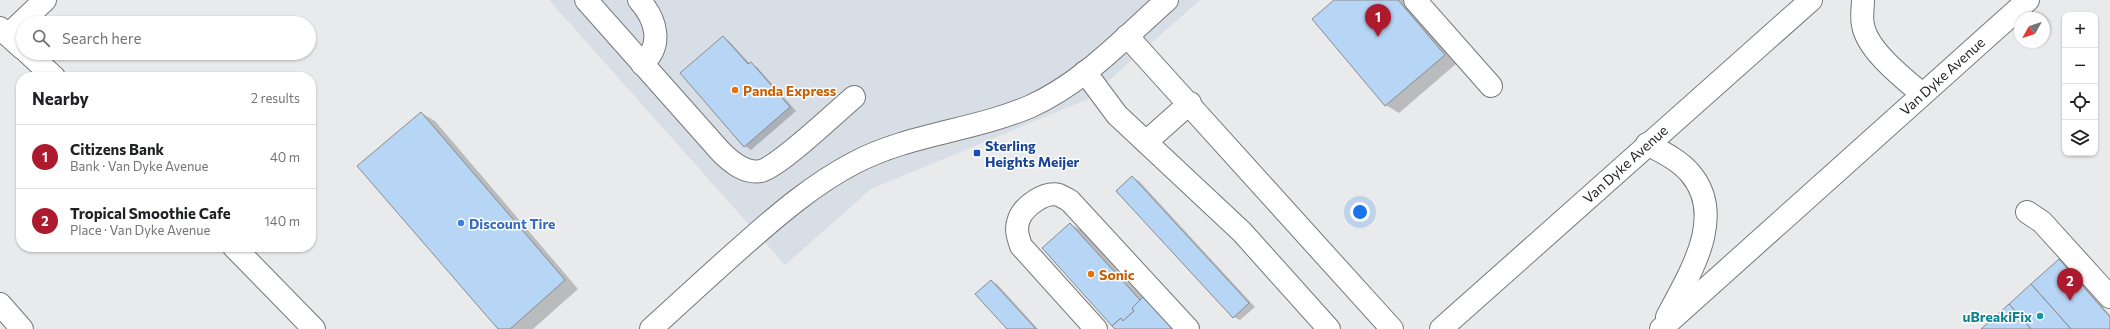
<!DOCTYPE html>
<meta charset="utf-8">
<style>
:root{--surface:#fff;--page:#f6f6f6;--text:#202124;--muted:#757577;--line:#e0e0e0;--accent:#ae1a2d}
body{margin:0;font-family:Commissioner,sans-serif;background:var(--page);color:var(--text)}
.controls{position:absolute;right:12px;top:12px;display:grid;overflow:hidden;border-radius:8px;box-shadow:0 1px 3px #0004}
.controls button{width:36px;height:36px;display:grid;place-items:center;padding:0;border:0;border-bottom:1px solid var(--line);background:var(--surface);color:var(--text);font:20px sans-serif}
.compass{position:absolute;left:2014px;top:12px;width:36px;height:36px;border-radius:50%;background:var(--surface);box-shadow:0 1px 3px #0004;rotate:230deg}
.you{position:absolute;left:1360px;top:212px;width:14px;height:14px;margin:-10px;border:3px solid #fff;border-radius:50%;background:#1a73e8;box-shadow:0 0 0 6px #1a73e833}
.badge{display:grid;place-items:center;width:26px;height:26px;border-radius:50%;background:var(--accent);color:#fff;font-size:13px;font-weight:700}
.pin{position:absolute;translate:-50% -33px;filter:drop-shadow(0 1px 2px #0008)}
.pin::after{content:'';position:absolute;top:21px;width:14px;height:12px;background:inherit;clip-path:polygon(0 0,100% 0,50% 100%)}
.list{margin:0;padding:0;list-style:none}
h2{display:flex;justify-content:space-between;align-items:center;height:52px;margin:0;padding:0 16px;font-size:17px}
h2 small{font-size:13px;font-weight:400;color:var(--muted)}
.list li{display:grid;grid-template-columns:26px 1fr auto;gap:12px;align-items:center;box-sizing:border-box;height:64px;padding:0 16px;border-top:1px solid var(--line)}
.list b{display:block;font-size:15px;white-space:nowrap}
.list p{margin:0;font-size:13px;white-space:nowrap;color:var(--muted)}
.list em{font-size:13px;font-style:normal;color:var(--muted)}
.icon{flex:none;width:22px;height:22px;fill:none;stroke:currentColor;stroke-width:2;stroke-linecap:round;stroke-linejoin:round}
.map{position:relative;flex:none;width:2110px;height:329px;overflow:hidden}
.search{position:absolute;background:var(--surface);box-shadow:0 1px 3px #0004;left:16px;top:16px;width:300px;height:44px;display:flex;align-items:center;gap:10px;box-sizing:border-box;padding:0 14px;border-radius:22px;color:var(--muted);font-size:15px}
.panel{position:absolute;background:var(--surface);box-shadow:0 1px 3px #0004;left:16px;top:72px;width:300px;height:180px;border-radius:16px}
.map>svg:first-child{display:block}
</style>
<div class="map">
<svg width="2110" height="329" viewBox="0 0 2110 329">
<rect width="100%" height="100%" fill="#e8eaeb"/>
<polygon fill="#d7dee6" points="549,0 1200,0 1088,99 871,189 785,265"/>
<g fill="#0003">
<polygon points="1336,0 1404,0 1457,63 1399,113 1386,105 1313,19"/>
<polygon points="723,37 729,41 750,64 757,67 796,111 751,150 745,146"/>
<polygon points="421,113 435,121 578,289 533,329 499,329"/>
<polygon points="1133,178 1139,181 1255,307 1240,320 1234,317"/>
<polygon points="1070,224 1081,230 1143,298 1175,329 1116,329"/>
<polygon points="2059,261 2065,264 2110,315 2110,329 1982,329"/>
<polygon points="991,281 997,284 1038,329 1008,329"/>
</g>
<g fill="#b7d6f5" stroke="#8a8b8d">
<polygon points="1334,0 1398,0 1445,55 1385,106 1312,19"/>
<polygon points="723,36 748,64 751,62 790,107 744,147 680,73"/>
<polygon points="421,112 565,280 510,329 498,329 357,166"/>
<polygon points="1132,176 1249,303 1233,318 1116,191"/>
<polygon points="1070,223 1140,300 1132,308 1134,311 1123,321 1121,318 1112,326 1042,248"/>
<polygon points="2059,259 2110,317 2110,329 2071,329 2031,284"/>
<polygon points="991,280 1036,329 1007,329 975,294"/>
<polygon points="2031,284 2071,329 2031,329 2009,304"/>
<polygon points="1144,296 1173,329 1115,329 1112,326 1121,318 1123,321 1134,311 1132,308"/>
<polygon points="2009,304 2031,329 1981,329"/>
</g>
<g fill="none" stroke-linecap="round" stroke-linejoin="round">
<defs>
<g id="minor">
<path d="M586 0 721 152C731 162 745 174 761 171 780 166 836 112 854 97"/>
<path d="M639 0C656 19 664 45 642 64"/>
<polyline points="1415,0 1491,86"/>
<polyline points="8,35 45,0"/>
<polyline points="1127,36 1392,329"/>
<polyline points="1085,72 1117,115 1242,232 1329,329"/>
<polyline points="1146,142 1190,103"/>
<polyline points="2027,212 2042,222 2110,297"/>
<path d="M651 329C683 300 714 271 746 243 780 213 814 184 854 163 909 134 972 131 1029 107 1083 83 1124 38 1167 0"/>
<path d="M1096 329 1021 246C1018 237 1015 229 1019 219 1024 206 1045 191 1059 195 1063 197 1067 199 1070 201L1188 329"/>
</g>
<g id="major">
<path d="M1863 0C1863 8 1861 17 1863 25 1867 50 1903 78 1922 94"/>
<polyline points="0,28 23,49"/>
<polyline points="28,53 54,77"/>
<path d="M1647 144C1662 152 1679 160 1690 173 1728 217 1688 276 1667 317"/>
<polyline points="234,247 314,329"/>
<polyline points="0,304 22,329"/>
<polyline points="1441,329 1811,0"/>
<polyline points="1661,329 2028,0"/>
</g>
</defs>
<use href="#minor" stroke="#767779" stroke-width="24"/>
<use href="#major" stroke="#767779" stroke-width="24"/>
<use href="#minor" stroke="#fff" stroke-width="22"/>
<use href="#major" stroke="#fff" stroke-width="22"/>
</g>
<g fill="#e8710a" stroke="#fff" stroke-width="1.5">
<circle cx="735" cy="90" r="4"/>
<circle cx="1091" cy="274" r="4"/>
</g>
<rect fill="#1a4fb4" stroke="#fff" stroke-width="1.5" x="973" y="149" width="8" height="8" rx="2"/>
<circle fill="#3f7fe0" stroke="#fff" stroke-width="1.5" cx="461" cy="223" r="4"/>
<circle fill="#0f9aa8" stroke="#fff" stroke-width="1.5" cx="2040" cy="316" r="4"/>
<g text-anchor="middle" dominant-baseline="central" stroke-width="3" stroke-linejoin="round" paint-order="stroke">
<g font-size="14" fill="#252626" stroke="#fff">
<text transform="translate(1942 76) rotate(-42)">Van Dyke Avenue</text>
<text transform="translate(1625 164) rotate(-42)">Van Dyke Avenue</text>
</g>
<g font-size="14" font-weight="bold" fill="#c56008" stroke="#fff" text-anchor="start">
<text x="743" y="90">Panda Express</text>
<text x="1099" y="274">Sonic</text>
</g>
<g font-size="14" font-weight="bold" fill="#164399" stroke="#fff" text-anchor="start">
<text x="985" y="145">Sterling<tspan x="985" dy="16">Heights Meijer</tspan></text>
</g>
<g font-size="14" font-weight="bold" fill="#366cbe" stroke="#fff" text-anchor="start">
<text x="469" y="223">Discount Tire</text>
</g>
<g font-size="14" font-weight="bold" fill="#0d838f" stroke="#fff" text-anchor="end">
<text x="2032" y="316">uBreakiFix</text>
</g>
</g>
</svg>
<div class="controls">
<button>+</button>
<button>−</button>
<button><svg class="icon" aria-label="locate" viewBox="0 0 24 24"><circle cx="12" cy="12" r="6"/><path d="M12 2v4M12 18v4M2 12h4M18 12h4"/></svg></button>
<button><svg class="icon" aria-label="layers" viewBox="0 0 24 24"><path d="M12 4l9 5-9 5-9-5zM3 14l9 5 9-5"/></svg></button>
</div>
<svg class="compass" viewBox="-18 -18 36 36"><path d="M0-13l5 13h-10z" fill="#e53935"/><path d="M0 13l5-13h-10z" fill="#757577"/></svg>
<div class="you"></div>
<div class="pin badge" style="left:1378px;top:37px">1</div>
<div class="pin badge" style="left:2070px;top:301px">2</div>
<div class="search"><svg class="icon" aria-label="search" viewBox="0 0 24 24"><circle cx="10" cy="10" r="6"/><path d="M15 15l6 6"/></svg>Search here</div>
<section class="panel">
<h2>Nearby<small>2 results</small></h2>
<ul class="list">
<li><span class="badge">1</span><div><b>Citizens Bank</b><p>Bank · Van Dyke Avenue</p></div><em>40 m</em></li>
<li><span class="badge">2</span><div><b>Tropical Smoothie Cafe</b><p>Place · Van Dyke Avenue</p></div><em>140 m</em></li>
</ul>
</section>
</div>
